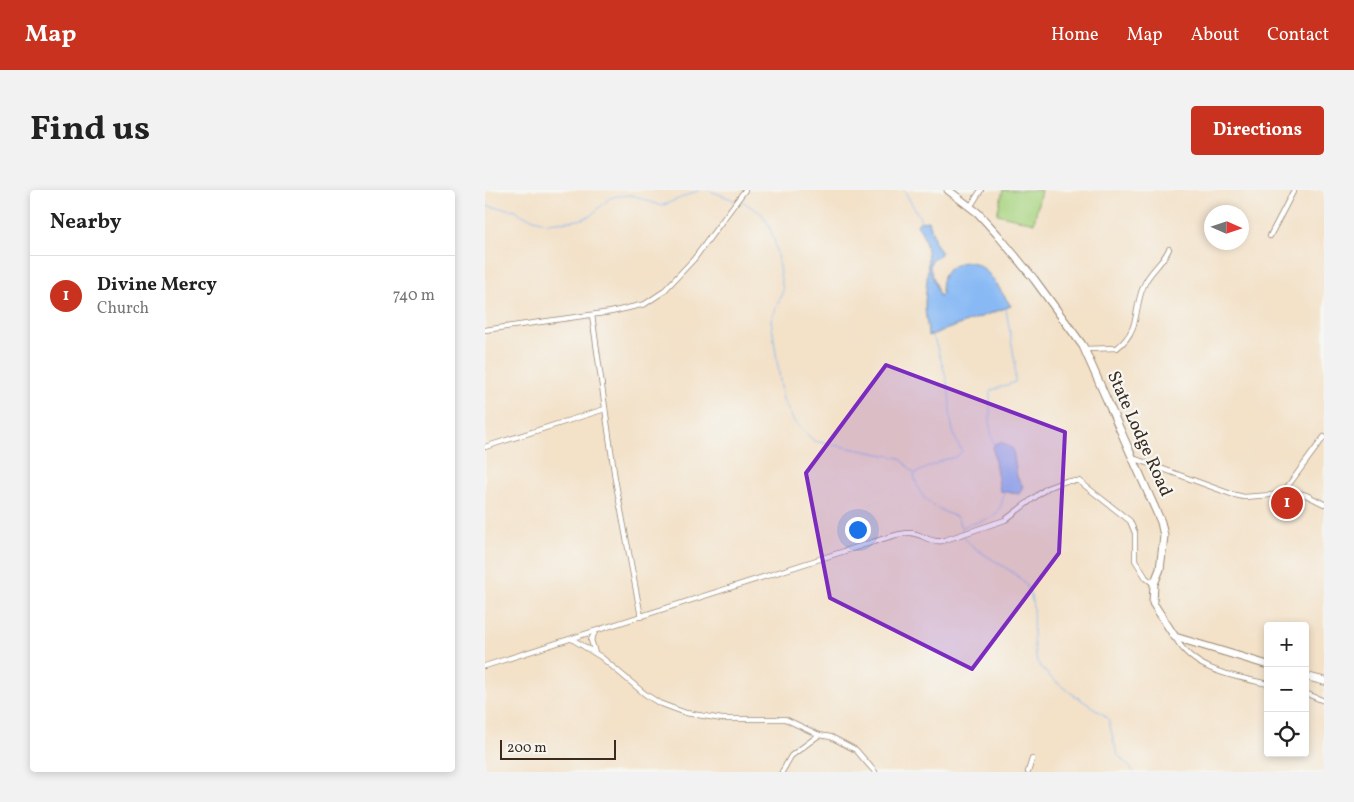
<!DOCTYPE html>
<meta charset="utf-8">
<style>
:root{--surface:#fff;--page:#f2f2f2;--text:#222;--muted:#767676;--line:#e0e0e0;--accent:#c8321e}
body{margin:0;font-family:Vollkorn,serif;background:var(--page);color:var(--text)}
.controls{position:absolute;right:15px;bottom:15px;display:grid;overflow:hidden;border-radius:5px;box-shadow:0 2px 8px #0003}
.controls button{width:45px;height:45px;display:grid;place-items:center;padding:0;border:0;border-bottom:1px solid var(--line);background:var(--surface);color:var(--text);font:25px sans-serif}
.compass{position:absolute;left:719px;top:15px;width:45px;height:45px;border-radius:50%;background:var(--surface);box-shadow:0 2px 8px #0003;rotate:93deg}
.scale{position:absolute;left:15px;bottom:12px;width:116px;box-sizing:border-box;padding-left:5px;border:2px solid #3b2a1e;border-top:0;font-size:14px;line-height:18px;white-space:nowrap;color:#3b2a1e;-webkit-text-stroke:4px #f6f6f2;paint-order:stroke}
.you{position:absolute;left:372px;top:339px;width:18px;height:18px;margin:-12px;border:4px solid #fff;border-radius:50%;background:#1a73e8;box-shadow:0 0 0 8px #1a73e833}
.badge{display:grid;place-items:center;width:32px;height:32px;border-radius:50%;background:var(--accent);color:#fff;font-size:16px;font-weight:700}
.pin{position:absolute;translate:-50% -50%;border:2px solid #fff;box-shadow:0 1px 5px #0006}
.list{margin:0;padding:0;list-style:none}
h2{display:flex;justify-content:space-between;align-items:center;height:65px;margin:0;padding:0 20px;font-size:21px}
h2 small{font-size:16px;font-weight:400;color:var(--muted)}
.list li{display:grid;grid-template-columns:32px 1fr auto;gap:15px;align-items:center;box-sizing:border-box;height:80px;padding:0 20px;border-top:1px solid var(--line)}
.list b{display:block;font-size:19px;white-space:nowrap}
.list p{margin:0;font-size:16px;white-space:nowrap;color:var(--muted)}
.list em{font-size:16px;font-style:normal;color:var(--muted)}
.icon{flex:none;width:28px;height:28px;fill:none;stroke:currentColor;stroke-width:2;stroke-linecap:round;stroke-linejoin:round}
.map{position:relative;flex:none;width:839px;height:582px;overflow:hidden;border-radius:5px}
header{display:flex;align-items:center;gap:30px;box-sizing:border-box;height:70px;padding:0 25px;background:var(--accent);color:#fff}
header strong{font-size:24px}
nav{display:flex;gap:28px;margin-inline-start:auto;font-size:18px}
.intro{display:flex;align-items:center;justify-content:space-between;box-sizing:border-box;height:120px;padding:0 30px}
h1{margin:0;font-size:35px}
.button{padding:12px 22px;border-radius:5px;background:var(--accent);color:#fff;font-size:18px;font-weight:700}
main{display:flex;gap:30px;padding:0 30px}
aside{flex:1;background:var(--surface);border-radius:5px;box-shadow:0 2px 8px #0003}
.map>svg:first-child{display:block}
</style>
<header>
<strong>Map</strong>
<nav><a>Home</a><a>Map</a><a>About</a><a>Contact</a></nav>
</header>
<div class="intro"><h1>Find us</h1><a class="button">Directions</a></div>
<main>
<aside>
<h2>Nearby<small></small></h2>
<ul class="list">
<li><span class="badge">1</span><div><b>Divine Mercy</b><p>Church</p></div><em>740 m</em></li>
</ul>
</aside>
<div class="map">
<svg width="839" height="582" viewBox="0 0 839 582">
<rect width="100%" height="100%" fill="#f6f6f2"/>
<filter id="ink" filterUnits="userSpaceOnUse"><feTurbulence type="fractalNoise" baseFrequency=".02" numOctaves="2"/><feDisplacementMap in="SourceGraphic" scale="10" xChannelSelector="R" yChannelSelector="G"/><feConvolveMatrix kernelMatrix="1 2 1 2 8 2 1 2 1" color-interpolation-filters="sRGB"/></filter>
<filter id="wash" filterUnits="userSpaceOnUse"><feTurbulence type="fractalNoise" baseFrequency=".0096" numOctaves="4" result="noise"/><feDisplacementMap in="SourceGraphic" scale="20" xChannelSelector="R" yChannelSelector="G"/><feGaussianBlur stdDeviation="1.12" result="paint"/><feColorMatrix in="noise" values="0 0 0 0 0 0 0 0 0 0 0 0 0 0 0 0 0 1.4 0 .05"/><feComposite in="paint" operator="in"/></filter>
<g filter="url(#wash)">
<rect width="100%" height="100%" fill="#f3e1c8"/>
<polygon fill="#a8d481" stroke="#727f50" points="518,0 556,0 549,33 512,24"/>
<g fill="#88b9f4" stroke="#627289">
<path d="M444 31 450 52 456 62 455 65 446 71 445 78 454 106 457 104C455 96 457 84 464 79 495 56 510 94 526 116L443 146C443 135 440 126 440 115 441 89 449 57 432 35L434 32Z"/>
<polygon points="516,252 528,259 532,287 538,296 534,304 515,301 508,259 509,254"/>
</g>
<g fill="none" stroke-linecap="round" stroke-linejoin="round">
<g stroke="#88b9f4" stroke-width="1">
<polyline points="223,0 249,10"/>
<polyline points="419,0 437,32"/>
<polyline points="253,11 260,13 276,23 284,35 290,53 298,101 286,130 298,210 310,233 329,251 415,268 429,283"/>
<polyline points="0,16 31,20 37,25 62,33 94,30 105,26 125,8 132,6 147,5 176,16 215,0"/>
<path d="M446 145 450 151C454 165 459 178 462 192 468 217 461 237 477 261L471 267 458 270 429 284C434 311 449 318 472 327L478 342"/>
<polyline points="509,255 505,238 505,201 530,192 530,172 521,119"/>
<path d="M478 337C502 327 515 333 519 302"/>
<path d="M479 346C483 359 527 378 539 392 555 412 544 444 551 467 558 490 604 513 623 528L632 564 649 582"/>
</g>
</g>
</g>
<g filter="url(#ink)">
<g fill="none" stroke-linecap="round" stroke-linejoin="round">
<defs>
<g id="street">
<polyline points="485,17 496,0"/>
<polyline points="785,46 809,0"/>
<polyline points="107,125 130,289 156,427"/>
<polyline points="0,140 126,122 160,114 178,102 209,69 260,0"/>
<path d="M599 159 632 158C658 138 647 115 661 91 667 80 679 71 684 59"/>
<polyline points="0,257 120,219"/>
<polyline points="648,268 746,304 759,307 813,303 821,305 839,314"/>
<polyline points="797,304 839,247"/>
<polyline points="110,442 106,450 110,463"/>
<path d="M690 447C708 481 748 486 783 494"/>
<polyline points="87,449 116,467 160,504 174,513 201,523 237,529 300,529 334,545 346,547 371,560 390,582"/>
<path d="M0 476 388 352C399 349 414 342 426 343 437 344 445 353 457 351L520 330 562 298 581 291H594L645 331 650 343V370L661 388 669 394"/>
<polyline points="820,503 839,511"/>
<polyline points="297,582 306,566 334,545"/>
<polyline points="543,582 547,569"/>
</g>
<g id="secondary">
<polyline points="463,0 493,23 512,44 549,89 598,156 676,332 679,346 675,379 669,394 668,413 690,447 783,475"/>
<polyline points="820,486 839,491"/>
</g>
</defs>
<use href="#street" stroke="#978673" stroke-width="6"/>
<use href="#secondary" stroke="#978673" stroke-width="9"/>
<use href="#street" stroke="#fff" stroke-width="4.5"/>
<use href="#secondary" stroke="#fff" stroke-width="7"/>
</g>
</g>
<path fill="#7b2cbf" fill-opacity="0.2" stroke="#7b2cbf" stroke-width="4" stroke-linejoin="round" d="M401 175 580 242 574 363 487 479 345 408 321 283Z"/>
<g text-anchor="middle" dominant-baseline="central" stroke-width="4.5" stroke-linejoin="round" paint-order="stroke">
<g font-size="18" fill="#3b2a1e" stroke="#f6f6f2">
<text transform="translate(654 244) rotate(66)">State Lodge Road</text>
</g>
</g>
</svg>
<div class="controls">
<button>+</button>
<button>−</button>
<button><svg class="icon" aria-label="locate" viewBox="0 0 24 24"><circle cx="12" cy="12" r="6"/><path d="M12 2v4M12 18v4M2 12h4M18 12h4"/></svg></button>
</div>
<svg class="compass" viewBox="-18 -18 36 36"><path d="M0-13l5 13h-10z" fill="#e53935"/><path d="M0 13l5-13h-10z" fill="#767676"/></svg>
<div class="scale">200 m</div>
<div class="you"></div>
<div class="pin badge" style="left:802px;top:313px">1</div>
</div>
</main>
